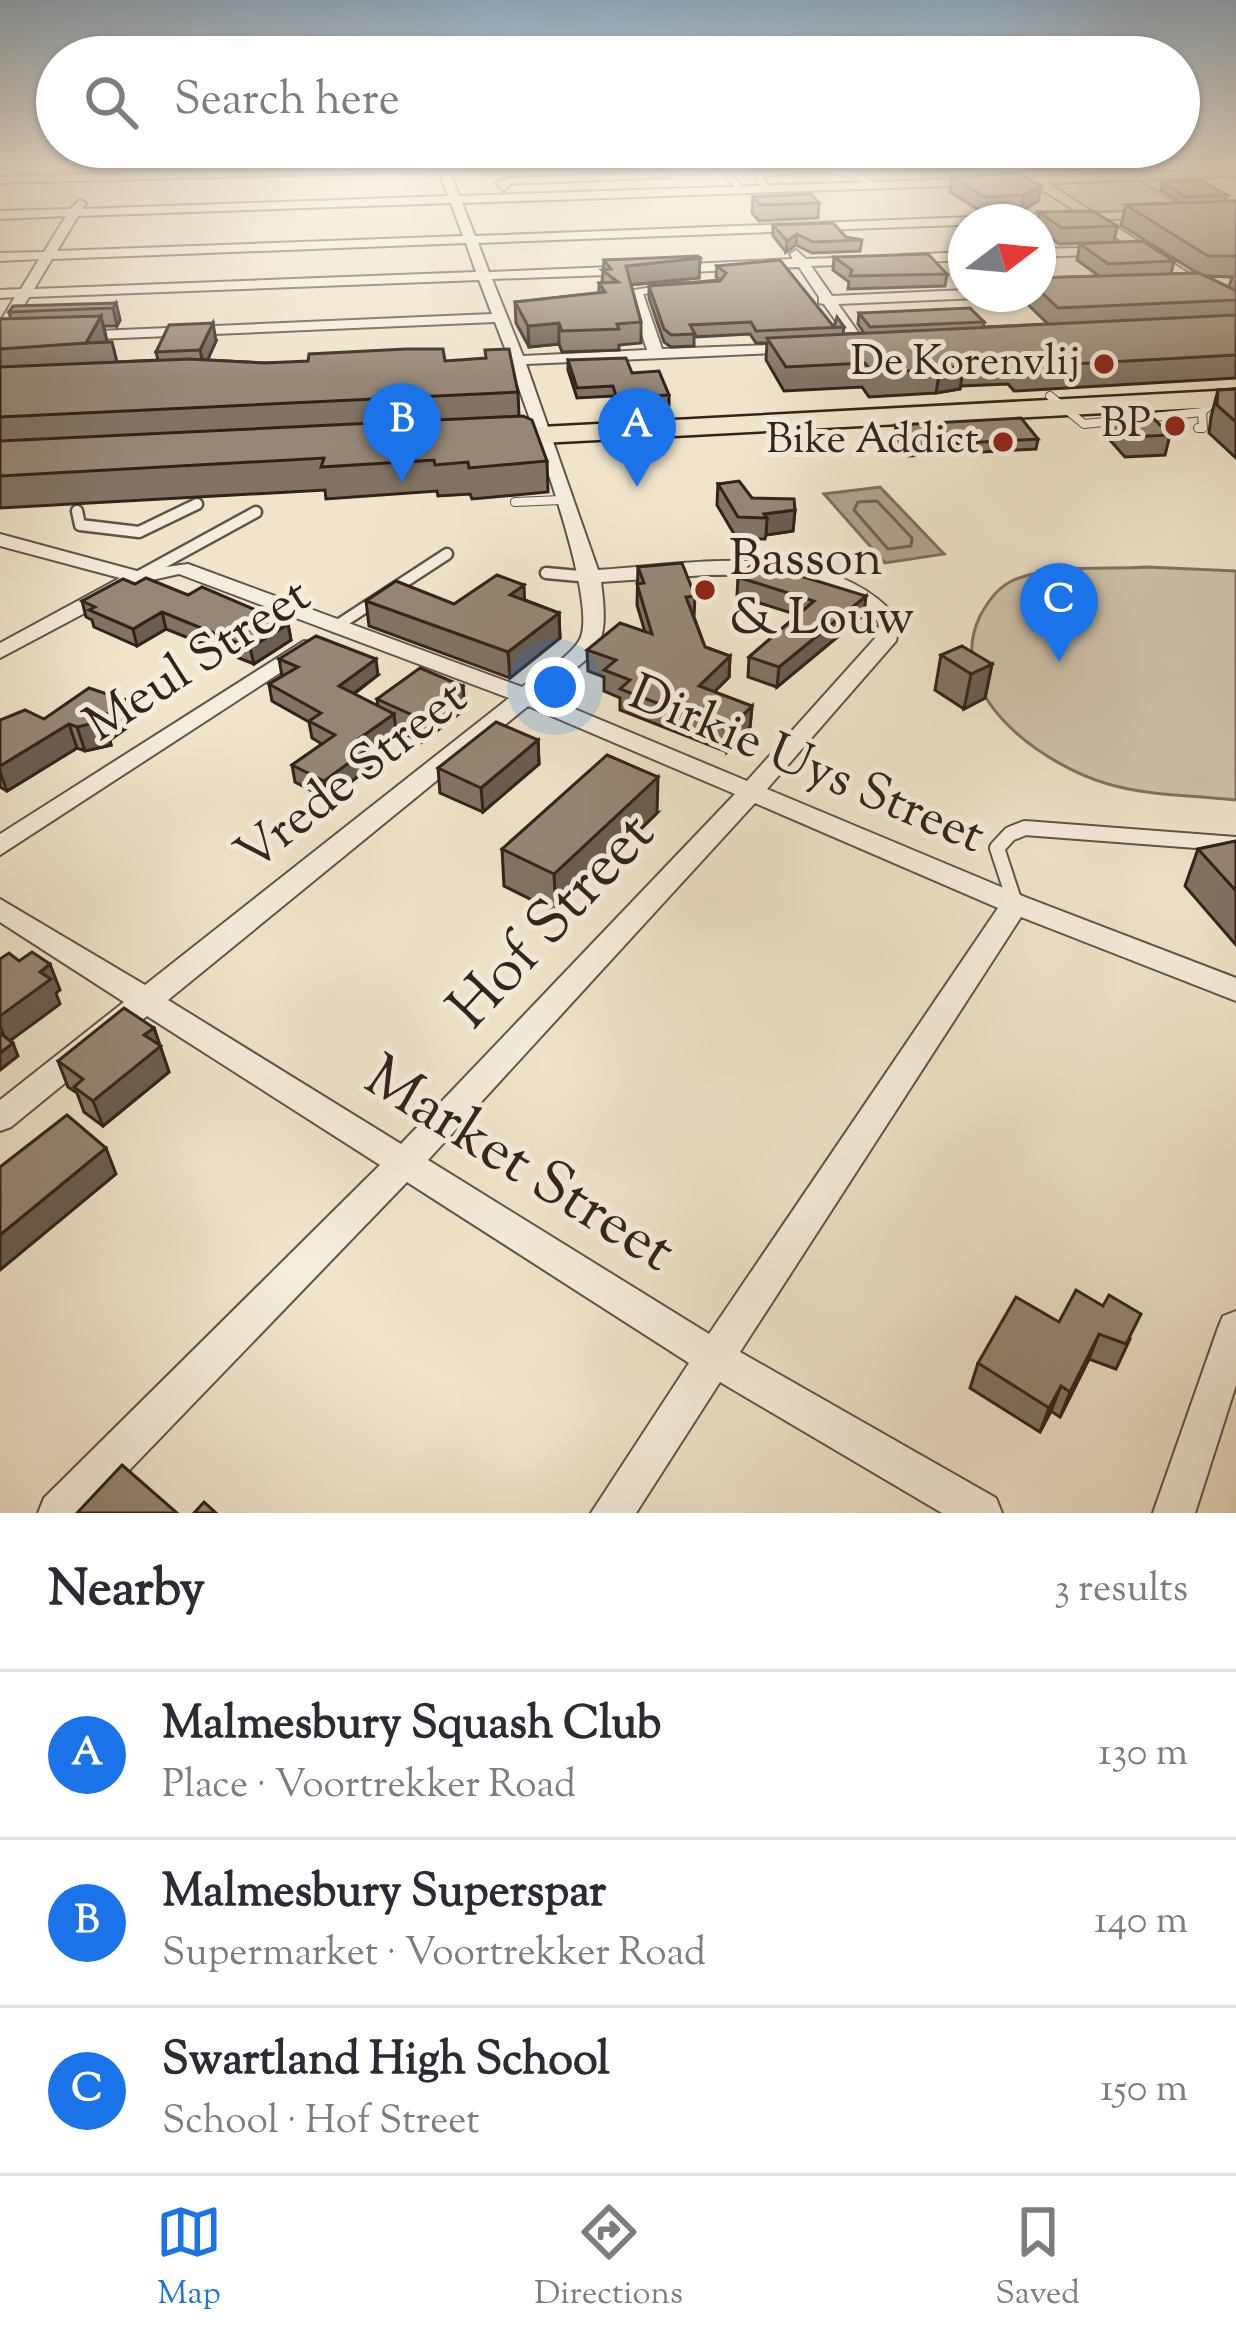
<!DOCTYPE html>
<meta charset="utf-8">
<style>
:root{--surface:#fff;--page:#f7f7f7;--text:#2b2b33;--muted:#7c7c81;--line:#e1e1e2;--accent:#1a73e8}
body{margin:0;font-family:"Sorts Mill Goudy",serif;background:var(--page);color:var(--text)}
.compass{position:absolute;left:948px;top:204px;width:108px;height:108px;border-radius:50%;background:var(--surface);box-shadow:0 3px 9px #0004;rotate:74deg}
.you{position:absolute;left:555px;top:687px;width:42px;height:42px;margin:-30px;border:9px solid #fff;border-radius:50%;background:#1a73e8;box-shadow:0 0 0 18px #1a73e833}
.badge{display:grid;place-items:center;width:78px;height:78px;border-radius:50%;background:var(--accent);color:#fff;font-size:39px;font-weight:700}
.pin{position:absolute;translate:-50% -99px;filter:drop-shadow(0 3px 6px #0008)}
.pin::after{content:'';position:absolute;top:63px;width:42px;height:36px;background:inherit;clip-path:polygon(0 0,100% 0,50% 100%)}
.list{margin:0;padding:0;list-style:none}
h2{display:flex;justify-content:space-between;align-items:center;height:156px;margin:0;padding:0 48px;font-size:51px}
h2 small{font-size:39px;font-weight:400;color:var(--muted)}
.list li{display:grid;grid-template-columns:78px 1fr auto;gap:36px;align-items:center;box-sizing:border-box;height:168px;padding:0 48px;border-top:3px solid var(--line)}
.list b{display:block;font-size:45px;white-space:nowrap}
.list p{margin:0;font-size:39px;white-space:nowrap;color:var(--muted)}
.list em{font-size:39px;font-style:normal;color:var(--muted)}
.icon{flex:none;width:66px;height:66px;fill:none;stroke:currentColor;stroke-width:2;stroke-linecap:round;stroke-linejoin:round}
.map{position:relative;flex:none;width:1236px;height:1513px;overflow:hidden}
.search{position:absolute;background:var(--surface);box-shadow:0 3px 9px #0004;left:36px;right:36px;top:36px;height:132px;display:flex;align-items:center;gap:30px;box-sizing:border-box;padding:0 42px;border-radius:66px;color:var(--muted);font-size:45px}
.sheet{height:660px;background:var(--surface)}
nav{display:flex;justify-content:space-around;align-items:center;box-sizing:border-box;height:168px;border-top:3px solid var(--line);background:var(--surface);font-size:33px;color:var(--muted)}
nav a{display:grid;justify-items:center;gap:6px}
nav .on{color:var(--accent)}
.map>svg:first-child{display:block}
</style>
<div class="map">
<svg width="1236" height="1513" viewBox="0 0 1236 1513">
<rect width="100%" height="100%" fill="#f0e5cb"/>
<filter id="stains"><feTurbulence type="fractalNoise" baseFrequency=".00167" numOctaves="4"/><feColorMatrix values="0 0 0 0 .2 0 0 0 0 .09 0 0 0 0 .02 0 0 0 .5 -.17"/></filter>
<radialGradient id="worn" r=".72"><stop offset=".6" stop-color="#630" stop-opacity="0"/><stop offset="1" stop-color="#630" stop-opacity=".3"/></radialGradient>
<g fill="#d0c4ad" stroke="#827364" stroke-width="3">
<polygon points="1139,180 1188,210 1087,212 1042,184"/>
<path d="M1147 567 1236 571V800C1195 795 1147 796 1108 784 1043 765 942 695 980 616 987 603 996 589 1010 582 1047 563 1106 570 1147 567Z"/>
</g>
<polygon fill="#b0a38f" stroke="#7e6f60" stroke-width="3" points="880,487 944,554 885,563 824,494"/>
<g fill="none" stroke-linecap="round" stroke-linejoin="round">
<polygon stroke="#726254" stroke-width="3" points="877,501 912,538 911,546 888,549 854,510 858,502"/>
<defs>
<g id="service-far3">
<polyline points="719,166 741,189"/>
<path d="M767 189 759 178 762 174C801 168 838 163 873 185"/>
</g>
<g id="service-far2">
<polyline points="1050,396 1084,424 1202,412 1215,400"/>
<polyline points="1198,428 1203,428 1202,412"/>
<polyline points="515,502 561,500"/>
<polyline points="193,506 197,504"/>
</g>
<g id="service-far1">
<polyline points="77,511 80,525 139,532 197,504"/>
<polyline points="546,573 590,577"/>
<polyline points="141,575 256,512"/>
<polyline points="335,627 447,554"/>
</g>
<polyline id="service" points="1015,903 997,848 1010,834 1025,828 1236,844"/>
<g id="minor">
<path d="M381 166H448L459 196 1236 170V176L1047 183 1094 213 1159 212 1155 218 1104 219 1236 304V314L1089 220 478 243 489 272 634 266 641 270 634 274 492 279 523 356 647 350 628 291 682 282 689 286 687 289 643 294 662 349 796 344 803 348 796 352 526 364 598 570C693 564 832 536 900 621L896 641 767 789 1025 897 1236 978V1001L1021 917 740 1352 996 1498 1002 1513H942L720 1382 636 1513H591L689 1363 407 1182 88 1513H38L44 1498 380 1165 147 1016 11 1127 0 1131V1100L124 1002 0 922V899L145 985 509 698 179 574 143 582 0 658V643L120 578 0 546V534L137 571 188 564 522 687C539 674 568 659 579 641 602 606 526 411 511 365L493 361 508 356 495 322 74 340 67 336 74 332 492 314 479 280 29 297 5 337 0 338V322L15 297 0 298V290L21 289 39 259 0 261V253L44 252 66 216 0 219V211L70 209 80 200 86 203 82 209 448 196 439 171 0 183V177ZM1032 183 1079 213 475 236 462 203ZM451 203 463 236 57 251 78 216ZM466 243 476 272 34 289 52 259ZM706 575C772 574 831 572 879 622L878 635 747 781 541 695C595 651 611 656 601 582ZM528 706 735 794 401 1144 168 1000ZM755 803 998 908 709 1334 428 1160Z"/>
<polygon points="667,172 671,177 510,184 504,191 496,183 510,178"/>
<polygon points="1115,247 1115,253 1111,254 1038,257 1038,249"/>
<polygon points="796,250 806,259 867,257 867,263 862,264 811,266 832,296 966,290 966,294 986,294 979,298 838,304 867,345 860,349 855,348 824,304 819,303 819,297 799,267 669,273 662,269 669,265 793,259 790,254"/>
<polygon points="966,252 966,260 902,263 896,259 902,255"/>
<polygon points="304,641 312,642 315,647 312,652 0,855 0,834"/>
<polygon points="1236,1311 1236,1385 1195,1513 1153,1513 1218,1328 1223,1316"/>
</g>
<polygon id="primary" points="1236,390 1236,406 486,446 472,438 486,430"/>
</defs>
<use href="#service-far3" stroke="#635346" stroke-width="9"/>
<use href="#service-far2" stroke="#635346" stroke-width="10"/>
<use href="#service-far1" stroke="#635346" stroke-width="15"/>
<use href="#service" stroke="#635346" stroke-width="18"/>
<use href="#minor" stroke="#635346" stroke-width="4"/>
<use href="#primary" stroke="#34221a" stroke-width="5"/>
<use href="#service-far3" stroke="#f5eedd" stroke-width="6"/>
<use href="#service-far2" stroke="#f5eedd" stroke-width="8"/>
<use href="#service-far1" stroke="#f5eedd" stroke-width="10"/>
<use href="#service" stroke="#f5eedd" stroke-width="14"/>
<use href="#minor" fill="#f5eedd" fill-rule="evenodd"/>
<use href="#primary" fill="#f0e5cb" fill-rule="evenodd"/>
</g>
<g fill="#817465" stroke="#34221a" stroke-width="3" fill-rule="evenodd">
<polygon points="1018,173 1038,201 1021,211 982,212 950,192 952,177"/>
<path d="M1163 182 1227 195 1226 201H1236V378L1014 391 1008 384 961 386 960 389 936 393 869 397 862 387 784 391 766 360 767 343H756L750 334 694 337V346L671 347 664 342 649 298V286L720 280 716 277 717 266 834 327H844L843 334 864 333 858 324 859 313 984 322 983 327 1048 324 1017 294H1038V278L1099 276 1077 260 1080 244 1174 261 1171 274 1197 273 1121 225 1126 205 1181 203 1161 190ZM1206 276 1232 277 1229 287Z"/>
<polygon points="753,197 819,203 818,218 759,221 752,213"/>
<polygon points="1039,212 1117,226 1114,242 1059,244 1038,229"/>
<polygon points="773,225 862,240 860,251 812,253 796,245 786,252 773,236"/>
<polygon points="834,257 947,274 945,286 848,289 849,282 833,270"/>
<polygon points="700,258 699,278 631,285 641,322 641,343 619,345 619,350 562,352 559,344 529,347 516,323 515,302 599,293 599,283 602,283 604,260"/>
<polygon points="116,303 120,320 117,326 104,326 107,342 112,342 117,362 158,360 156,352 216,341 207,360 264,363 445,361 518,392 519,416 547,461 548,492 472,499 470,494 438,496 437,491 326,499 325,490 0,508 0,319 11,319 9,312"/>
<polygon points="568,360 632,373 669,395 669,405 617,408 613,396 577,398 568,370"/>
<polygon points="1236,389 1236,458 1209,433 1211,417 1218,390"/>
<polygon points="1113,419 1170,435 1165,455 1125,457 1109,439"/>
<polygon points="896,425 1038,439 1036,449 909,456 895,435"/>
<polygon points="718,484 752,498 795,510 793,531 766,535 765,539 737,539 717,505"/>
<polygon points="638,567 695,596 694,617 705,647 730,656 729,677 714,692 752,706 750,727 727,752 620,710 620,698 604,691 604,677 588,671 587,650 645,632 637,605"/>
<polygon points="738,577 864,615 777,687 748,677 749,657 798,615 737,596"/>
<polygon points="135,584 188,595 288,624 291,640 254,664 166,629 137,646 94,627 92,620 86,617 82,601"/>
<polygon points="525,600 559,613 560,638 510,678 369,626 366,601 454,604"/>
<polygon points="941,655 992,664 985,698 964,709 935,690"/>
<polygon points="279,659 378,675 354,694 378,706 377,699 465,709 422,742 396,730 368,751 371,767 327,799 295,782 292,765 322,744 312,738 309,722 272,701 269,684 282,676"/>
<polygon points="125,700 132,724 110,740 111,745 85,751 77,748 7,791 0,787 0,720 44,719"/>
<polygon points="538,740 539,764 483,812 440,793 438,768"/>
<polygon points="657,813 556,912 504,886 502,849"/>
<polygon points="1236,841 1236,945 1185,886 1198,849"/>
<polygon points="154,1028 169,1072 103,1126 84,1112 77,1093 68,1087 58,1061"/>
<polygon points="1059,1322 1130,1339 1116,1369 1089,1359 1060,1417 1051,1411 1040,1432 970,1388 978,1363"/>
</g>
<g fill="#695e53" stroke="#34221a" stroke-width="3">
<polygon points="1041,186 1038,201 1021,211 1024,195"/>
<polygon points="797,234 796,245 786,252 787,241"/>
<polygon points="700,258 699,278 626,285 626,266"/>
<polygon points="116,303 120,320 117,326 113,308"/>
<polygon points="101,316 107,342 86,343"/>
<polygon points="213,323 216,341 204,368 200,350"/>
<polygon points="559,323 559,344 529,347 528,326"/>
<polygon points="964,366 960,389 936,393 940,369"/>
<polygon points="795,510 793,531 766,535 767,518 764,514"/>
<polygon points="524,585 525,610 510,595"/>
<polygon points="866,596 864,615 777,687 779,667"/>
<polygon points="162,612 166,629 137,646 133,629"/>
<polygon points="559,613 560,638 510,678 508,652"/>
<polygon points="288,624 291,640 254,664 250,648"/>
<polygon points="730,656 729,677 698,708 699,686"/>
<polygon points="376,659 378,675 341,703 339,686"/>
<polygon points="992,664 985,698 964,709 971,674"/>
<polygon points="463,686 465,709 422,742 419,718"/>
<polygon points="125,700 132,724 110,740 111,745 85,751 77,727 103,717"/>
<polygon points="752,706 750,727 727,752 728,730"/>
<polygon points="394,714 396,732 368,751 371,767 327,799 324,781 354,742"/>
<polygon points="69,724 77,748 7,791 0,772 0,766"/>
<polygon points="538,740 539,764 483,812 481,788"/>
<polygon points="658,777 657,813 556,912 554,874"/>
<polygon points="50,964 60,990 56,993 60,1004 7,1043 0,1026 0,1016 40,972"/>
<polygon points="154,1028 169,1072 103,1126 93,1101 144,1035"/>
<polygon points="13,1043 18,1056 0,1070 0,1053"/>
<polygon points="106,1148 116,1174 0,1270 0,1235"/>
<polygon points="1099,1334 1089,1359 1060,1417 1070,1392"/>
<polygon points="1061,1386 1051,1411 1040,1432 1049,1408"/>
</g>
<g fill="#968776" stroke="#34221a" stroke-width="3">
<polygon points="1018,173 1041,186 1024,195 984,197 952,177"/>
<polygon points="1201,181 1227,195 1186,197 1163,182"/>
<polygon points="811,194 819,203 760,205 753,197"/>
<polygon points="1236,201 1236,256 1208,256 1126,205"/>
<polygon points="1093,211 1117,226 1062,228 1039,212"/>
<polygon points="833,223 846,237 862,240 813,242 797,234 787,241 773,225"/>
<polygon points="1142,241 1174,261 1108,264 1080,244"/>
<polygon points="928,254 947,274 850,276 852,270 834,257"/>
<polygon points="698,256 700,258 626,266 641,322 617,324 619,329 562,331 559,323 528,326 515,302 605,292 599,283 618,282 602,270 611,269 604,260"/>
<polygon points="780,260 834,327 837,317 844,327 756,331 751,322 690,325 695,334 671,335 664,329 649,286 720,281 726,273 717,266"/>
<polygon points="1199,273 1236,291 1236,300 1058,308 1038,289 1038,278"/>
<polygon points="116,303 113,308 9,312 13,306"/>
<polygon points="970,308 984,322 870,327 859,313"/>
<polygon points="1236,315 1236,355 1019,367 1012,360 961,363 964,366 940,369 872,373 865,363 786,367 767,338"/>
<polygon points="101,316 86,343 0,349 0,319"/>
<polygon points="213,323 200,350 156,352 169,325"/>
<polygon points="406,349 443,349 445,361 486,358 485,350 509,349 518,392 0,417 0,367 189,359 264,363 308,361 309,354"/>
<polygon points="626,358 632,373 659,371 669,395 617,399 613,386 577,388 568,360"/>
<polygon points="1236,389 1236,422 1217,405 1218,390"/>
<polygon points="523,416 532,420 547,461 469,468 468,462 435,465 434,460 321,467 324,458 0,476 0,441"/>
<polygon points="1152,417 1170,435 1130,437 1113,419"/>
<polygon points="1021,418 1038,439 911,446 896,425"/>
<polygon points="739,481 752,498 794,499 795,510 764,514 767,518 738,517 718,484"/>
<polygon points="755,562 866,596 779,667 749,657 814,601 738,577"/>
<polygon points="682,563 695,596 686,597 705,647 730,656 699,686 752,706 728,730 620,689 630,680 604,670 616,660 587,650 620,623 652,634 637,584 644,583 638,567"/>
<polygon points="497,575 524,585 510,595 559,613 508,652 366,601 396,581 454,604"/>
<polygon points="146,578 188,595 202,587 288,624 250,648 162,612 133,629 89,610 95,607 82,601 123,579 135,584"/>
<polygon points="316,636 376,659 339,686 394,714 354,742 368,749 324,781 292,765 335,735 309,721 321,713 269,684 298,667 279,659"/>
<polygon points="962,646 992,664 971,674 941,655"/>
<polygon points="420,668 463,686 419,718 377,699"/>
<polygon points="89,688 125,700 103,717 104,721 77,727 69,724 0,766 0,720 25,710 44,719"/>
<polygon points="496,722 538,740 481,788 438,768"/>
<polygon points="607,755 658,777 554,874 502,849"/>
<polygon points="1236,841 1236,891 1198,849"/>
<polygon points="32,952 50,964 40,972 51,979 0,1016 0,959 9,953 19,961"/>
<polygon points="124,1008 154,1028 144,1035 161,1046 93,1101 74,1087 83,1079 58,1061"/>
<polygon points="0,1033 13,1043 0,1053"/>
<polygon points="67,1115 106,1148 0,1235 0,1167"/>
<polygon points="1076,1290 1103,1306 1109,1295 1141,1314 1126,1344 1099,1334 1070,1392 1061,1386 1049,1408 978,1363 1016,1297 1059,1322"/>
<polygon points="122,1465 177,1513 77,1513"/>
<polygon points="204,1502 216,1513 194,1513"/>
</g>
<linearGradient id="sky" x2="0" y2="1"><stop stop-color="#91adc4"/><stop offset="0.44" stop-color="#f8f3e8"/><stop offset="1" stop-color="#f8f3e8" stop-opacity="0"/></linearGradient>
<rect width="1236" height="378" fill="url(#sky)"/>
<g fill="#8f2418" stroke="#f5eedd" stroke-width="4.5">
<circle cx="1104" cy="364" r="12"/>
<circle cx="1175" cy="426" r="12"/>
<circle cx="1003" cy="442" r="12"/>
<circle cx="705" cy="590" r="12"/>
</g>
<g text-anchor="middle" dominant-baseline="central" stroke-width="10" stroke-linejoin="round" paint-order="stroke">
<g font-size="42" fill="#34221a" stroke="#f5eedd" text-anchor="end">
<text x="1080" y="364">De Korenvlij</text>
<text x="1151" y="426">BP</text>
<text x="979" y="442">Bike Addict</text>
</g>
<g font-size="51" fill="#34221a" stroke="#f5eedd" text-anchor="start">
<text x="729" y="561">Basson<tspan x="729" dy="59">&amp; Louw</tspan></text>
</g>
<g font-size="51" fill="#34221a" stroke="#f5eedd">
<text transform="translate(199 662) rotate(-33)">Meul Street</text>
<text transform="translate(806 767) rotate(23)">Dirkie Uys Street</text>
<text transform="translate(353 778) rotate(-38)">Vrede Street</text>
</g>
<g font-size="60" fill="#34221a" stroke="#f5eedd">
<text transform="translate(554 923) rotate(-47)">Hof Street</text>
<text transform="translate(518 1167) rotate(32)">Market Street</text>
</g>
</g>
<rect width="100%" height="100%" filter="url(#stains)"/>
<rect width="100%" height="100%" fill="url(#worn)"/>
</svg>
<svg class="compass" viewBox="-18 -18 36 36"><path d="M0-13l5 13h-10z" fill="#e53935"/><path d="M0 13l5-13h-10z" fill="#7c7c81"/></svg>
<div class="you"></div>
<div class="pin badge" style="left:637px;top:487px">A</div>
<div class="pin badge" style="left:402px;top:482px">B</div>
<div class="pin badge" style="left:1059px;top:662px">C</div>
<div class="search"><svg class="icon" aria-label="search" viewBox="0 0 24 24"><circle cx="10" cy="10" r="6"/><path d="M15 15l6 6"/></svg>Search here</div>
</div>
<section class="sheet">
<h2>Nearby<small>3 results</small></h2>
<ul class="list">
<li><span class="badge">A</span><div><b>Malmesbury Squash Club</b><p>Place · Voortrekker Road</p></div><em>130 m</em></li>
<li><span class="badge">B</span><div><b>Malmesbury Superspar</b><p>Supermarket · Voortrekker Road</p></div><em>140 m</em></li>
<li><span class="badge">C</span><div><b>Swartland High School</b><p>School · Hof Street</p></div><em>150 m</em></li>
</ul>
</section>
<nav>
<a class="on"><svg class="icon" aria-label="map" viewBox="0 0 24 24"><path d="M3 6l6-2 6 2 6-2v14l-6 2-6-2-6 2zM9 4v14M15 6v14"/></svg>Map</a>
<a><svg class="icon" aria-label="directions" viewBox="0 0 24 24"><path d="M12 3l9 9-9 9-9-9zM9 14v-3h6M13 9l2 2-2 2"/></svg>Directions</a>
<a><svg class="icon" aria-label="saved" viewBox="0 0 24 24"><path d="M7 4h10v16l-5-4-5 4z"/></svg>Saved</a>
</nav>
